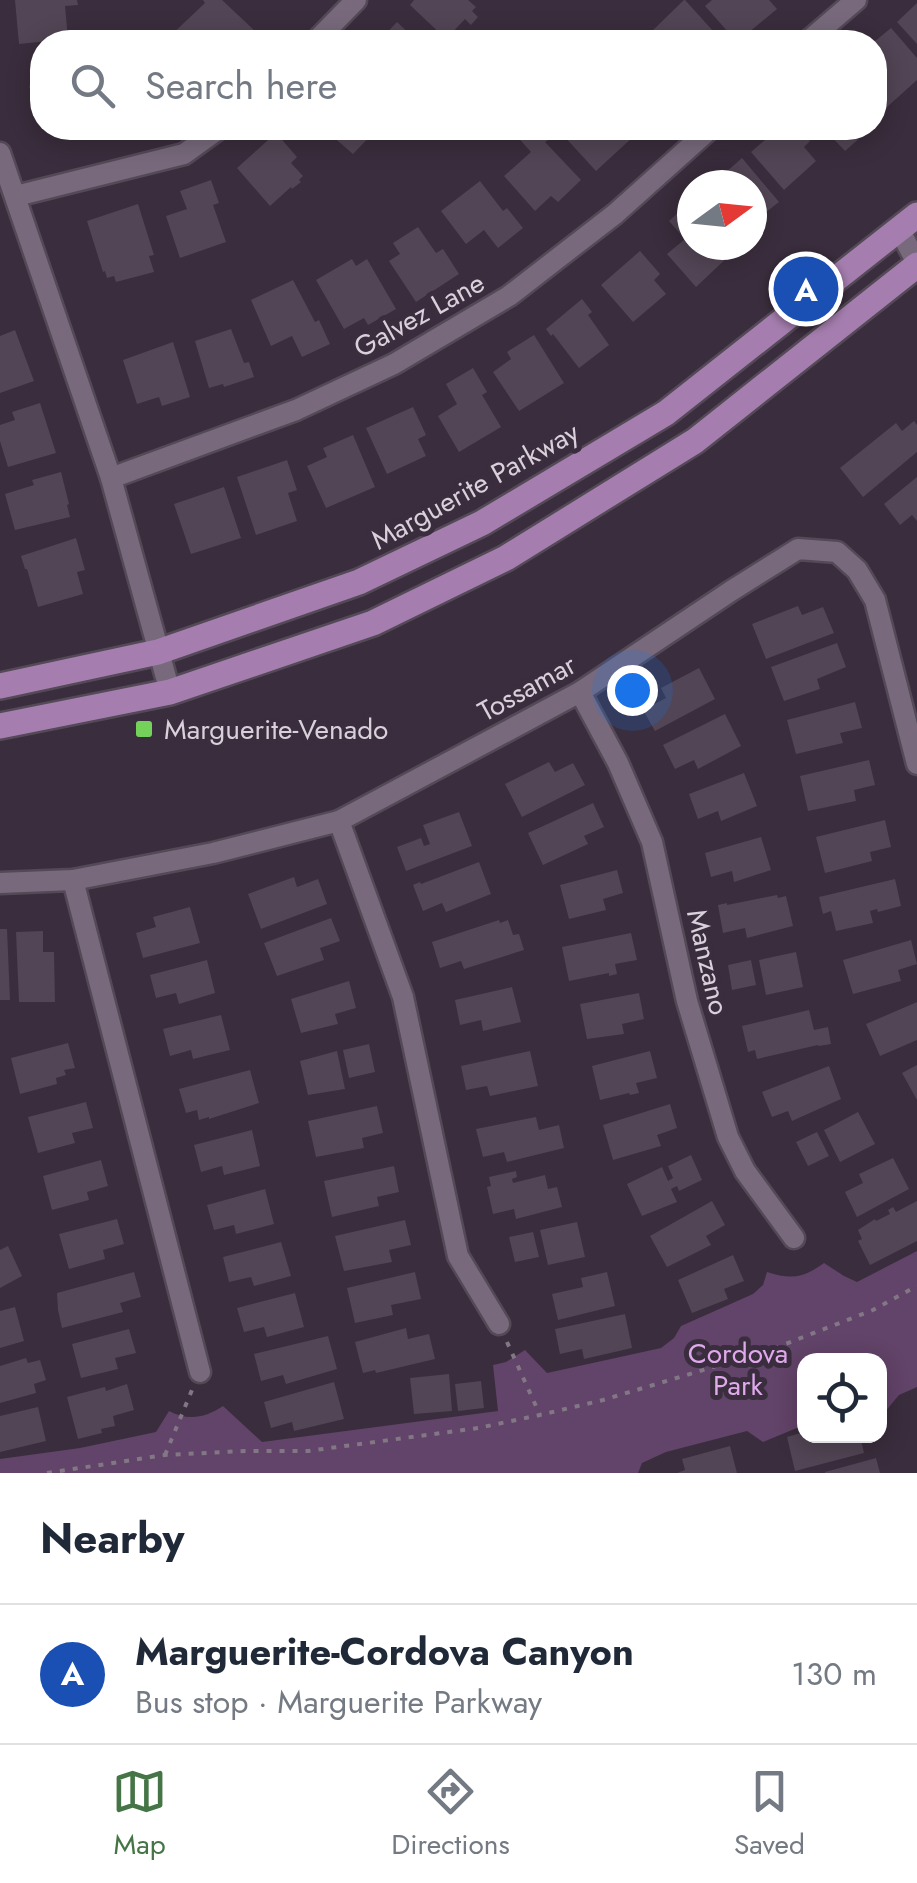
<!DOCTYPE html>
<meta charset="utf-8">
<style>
:root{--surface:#fff;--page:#f6f6f7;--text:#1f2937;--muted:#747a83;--line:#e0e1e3;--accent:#457547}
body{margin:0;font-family:Jost,sans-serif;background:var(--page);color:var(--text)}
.controls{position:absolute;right:30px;bottom:30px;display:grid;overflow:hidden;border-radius:20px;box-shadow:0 5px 25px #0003}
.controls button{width:90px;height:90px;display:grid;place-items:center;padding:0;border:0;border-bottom:2px solid var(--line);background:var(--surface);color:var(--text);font:50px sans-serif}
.compass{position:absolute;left:677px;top:170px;width:90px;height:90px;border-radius:50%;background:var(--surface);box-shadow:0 5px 25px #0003;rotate:75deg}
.you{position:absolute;left:632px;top:690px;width:35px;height:35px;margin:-25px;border:8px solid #fff;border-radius:50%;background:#1a73e8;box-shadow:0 0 0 15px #1a73e833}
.badge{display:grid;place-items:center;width:65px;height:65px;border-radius:50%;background:var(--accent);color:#fff;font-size:32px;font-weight:700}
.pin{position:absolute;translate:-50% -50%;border:5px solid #fff;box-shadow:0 2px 10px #0006}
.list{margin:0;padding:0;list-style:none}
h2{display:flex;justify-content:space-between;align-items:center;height:130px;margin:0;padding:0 40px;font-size:42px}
h2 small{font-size:32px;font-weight:400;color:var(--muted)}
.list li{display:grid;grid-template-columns:65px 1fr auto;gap:30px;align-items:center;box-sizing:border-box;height:140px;padding:0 40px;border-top:2px solid var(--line)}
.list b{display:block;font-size:38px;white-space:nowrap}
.list p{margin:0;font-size:32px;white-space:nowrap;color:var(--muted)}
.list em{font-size:32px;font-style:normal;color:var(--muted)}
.icon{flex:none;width:55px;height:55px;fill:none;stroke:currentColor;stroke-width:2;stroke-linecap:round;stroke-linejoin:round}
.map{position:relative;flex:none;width:917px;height:1473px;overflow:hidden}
.search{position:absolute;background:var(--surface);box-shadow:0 5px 25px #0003;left:30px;right:30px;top:30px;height:110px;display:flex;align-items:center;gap:25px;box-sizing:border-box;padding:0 35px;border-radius:40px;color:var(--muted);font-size:38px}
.sheet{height:270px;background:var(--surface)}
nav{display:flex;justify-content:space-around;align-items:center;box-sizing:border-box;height:140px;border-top:2px solid var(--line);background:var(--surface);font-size:28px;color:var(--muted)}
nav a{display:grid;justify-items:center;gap:5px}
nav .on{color:var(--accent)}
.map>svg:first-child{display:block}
</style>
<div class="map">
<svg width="917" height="1473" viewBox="0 0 917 1473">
<rect width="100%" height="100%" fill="#3a2d3d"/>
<path fill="#624369" d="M917 1251V1387L899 1395 884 1413 880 1411V1360H804V1425L763 1442 747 1431 666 1452 642 1463 638 1473H0V1459L80 1448 156 1432 169 1411C188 1421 205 1418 223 1406L262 1442 498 1411 493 1365 506 1362 525 1350 547 1373 661 1348 674 1338 681 1326 753 1294 763 1285 767 1272C792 1280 803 1278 824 1263L844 1276 857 1282Z"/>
<g fill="#524555">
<polygon points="15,0 77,0 78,5 65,6 68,39 19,44"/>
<polygon points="203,0 222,0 255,31 244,42 169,42 166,40 205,3"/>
<polygon points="414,0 468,0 476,7 472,11 478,17 471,25 465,19 446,39 410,5"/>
<polygon points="684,0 685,0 723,42 659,42 661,41 652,31"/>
<polygon points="712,0 769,0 777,9 737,42 705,6"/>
<polygon points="917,3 917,44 897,22"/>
<polygon points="397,22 418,42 378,42"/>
<polygon points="891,28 917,58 917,80 887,107 874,94 874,42"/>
<polygon points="42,81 42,114 39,116 29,86"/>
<polygon points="323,128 378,128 353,154"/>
<polygon points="520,128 537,128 548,140 545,142 581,180 558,202 551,196 535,211 504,176 531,152 514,133"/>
<polygon points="571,128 627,128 634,136 596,171 563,135"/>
<polygon points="779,128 798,128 810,141 804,147 816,161 784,190 751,152"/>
<polygon points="820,128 871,128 845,151 827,132 825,134"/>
<polygon points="276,133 297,157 291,163 303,176 299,180 301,182 292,189 291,187 270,206 237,168"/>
<polygon points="742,158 779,202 752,223 752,185 722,185 717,180"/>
<polygon points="211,180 219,203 213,205 226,242 180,258 166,216 187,209 180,191"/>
<polygon points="480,181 503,211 507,208 523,228 498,248 484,230 466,244 441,211"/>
<polygon points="692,200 692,245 725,245 732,253 696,287 667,254 685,239 669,221"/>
<polygon points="138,204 154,255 149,256 154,272 116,282 114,276 107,278 105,271 103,272 87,221"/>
<polygon points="418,227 436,253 443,249 459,274 416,302 389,261 400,254 393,243"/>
<polygon points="640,251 660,274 654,280 666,294 633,322 601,285"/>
<polygon points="352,259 356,266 367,259 396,309 368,325 364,318 344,329 316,280"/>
<polygon points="293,280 315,322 319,320 330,344 302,357 292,336 271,346 251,300"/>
<polygon points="582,299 592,312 588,315 609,345 579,368 553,334 551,336 546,329"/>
<polygon points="231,329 244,363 249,362 254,377 224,387 223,384 209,388 195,341"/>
<polygon points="15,330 34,381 0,393 0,336"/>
<polygon points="534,335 564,383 519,411 493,372 511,359 507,352"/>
<polygon points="173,342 190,397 162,406 159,397 137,404 123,360"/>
<polygon points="473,368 487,392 482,395 501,427 459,452 438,416 457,404 446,384"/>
<polygon points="40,403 56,453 8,467 0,441 0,425 15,420 12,412"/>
<polygon points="413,407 426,435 418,439 426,456 387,474 366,428"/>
<polygon points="914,421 917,425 917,452 863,497 840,468 896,423 902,431"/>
<polygon points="353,435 375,487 326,508 307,466 327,457 323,448"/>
<polygon points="287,460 297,490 288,493 297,521 256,535 237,477"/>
<polygon points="61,472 69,504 67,505 70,517 15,530 5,494 34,485 32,480"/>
<polygon points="917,477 917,521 912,515 900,525 884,504"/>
<polygon points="224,487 241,538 191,554 174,504"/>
<polygon points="76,538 85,570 77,572 83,594 38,607 27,569 25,569 21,556"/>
<polygon points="798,606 802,615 823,607 834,633 766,659 752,624"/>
<polygon points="837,643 846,667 817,679 820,689 784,701 771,667"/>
<polygon points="699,668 715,699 655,731 643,710 666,698 661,688"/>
<polygon points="855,702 862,728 840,733 843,743 796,754 787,720"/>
<polygon points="725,714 741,746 698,769 694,760 675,769 663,745"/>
<polygon points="869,760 875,785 854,790 856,801 808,811 800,776"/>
<polygon points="549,762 555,772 573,763 585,785 522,817 505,784"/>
<polygon points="744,773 757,806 721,821 718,811 698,819 689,794"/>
<polygon points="593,803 604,827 584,836 588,844 543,865 528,833"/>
<polygon points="459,812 472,846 406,871 397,847 421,838 424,846 430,844 423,825"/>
<polygon points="885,820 891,847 870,852 872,861 825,873 816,837"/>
<polygon points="761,837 771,870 734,882 732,871 711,877 705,853"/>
<polygon points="479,862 491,894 446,912 442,903 423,911 413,885 420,882 421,884"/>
<polygon points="617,870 623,893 603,899 606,910 569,919 560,885"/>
<polygon points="294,877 297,887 318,879 327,904 261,929 248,894"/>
<polygon points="895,879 901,906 878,912 877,909 870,911 873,923 836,931 831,911 823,914 819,897"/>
<polygon points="777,895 778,898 786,896 793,926 747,938 745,928 723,933 718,905 727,903 727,905"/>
<polygon points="190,907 200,943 143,958 136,933 156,927 153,917"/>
<polygon points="331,918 340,941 320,948 324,960 277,976 264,943"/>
<polygon points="499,920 500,923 508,920 513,935 519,934 524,950 464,969 461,961 440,968 432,942"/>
<polygon points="0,929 7,929 10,1000 0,1000"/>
<polygon points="43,931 43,952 54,952 55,1002 19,1002 16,932"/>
<polygon points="631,933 637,960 615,964 617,974 609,976 609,973 569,981 562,947"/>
<polygon points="911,940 917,964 898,970 901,981 853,994 843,960"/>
<polygon points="796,952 803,987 766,995 759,960"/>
<polygon points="207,960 215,993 179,1004 176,993 156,998 150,975"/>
<polygon points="751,960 756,985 732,990 728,965"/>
<polygon points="349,981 356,1008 335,1014 338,1024 301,1033 291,999"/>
<polygon points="512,987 521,1022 483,1031 481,1020 460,1025 455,1000"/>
<polygon points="639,993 644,1019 622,1024 624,1034 587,1039 580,1004"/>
<polygon points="917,1002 917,1040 880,1056 866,1024"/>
<polygon points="809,1010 814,1030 828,1027 831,1044 819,1046 818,1045 757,1059 755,1050 748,1052 742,1026"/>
<polygon points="221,1015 230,1050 193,1059 191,1050 170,1056 163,1029"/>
<polygon points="68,1043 75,1068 64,1070 66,1075 56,1078 57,1084 20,1094 11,1058"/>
<polygon points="369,1044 375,1072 349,1078 343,1050"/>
<polygon points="337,1051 345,1089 308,1095 300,1061"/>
<polygon points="530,1051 538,1086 490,1096 487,1086 466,1090 461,1066"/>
<polygon points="650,1051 657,1078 636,1083 639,1093 630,1095 629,1093 600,1100 592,1066"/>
<polygon points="917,1065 917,1100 902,1073"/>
<polygon points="829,1066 841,1099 792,1121 788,1111 772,1117 762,1092"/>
<polygon points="250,1070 259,1103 209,1119 209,1117 199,1120 197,1110 186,1113 179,1089"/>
<polygon points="86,1102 93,1128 72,1133 75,1143 38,1153 28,1117"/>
<polygon points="670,1104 677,1128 657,1135 661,1146 613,1160 603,1125"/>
<polygon points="377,1106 383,1133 362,1138 364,1148 316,1157 308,1121"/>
<polygon points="858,1112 875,1144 840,1162 824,1130"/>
<polygon points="536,1117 539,1130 559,1125 564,1148 507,1162 504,1152 483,1157 476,1129"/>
<polygon points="252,1130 260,1166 224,1175 222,1166 201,1172 194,1145"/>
<polygon points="817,1132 829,1156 808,1166 796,1142"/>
<polygon points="691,1155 702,1180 679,1191 677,1186 671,1189 677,1202 642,1216 627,1184 662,1167 668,1181 673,1178 668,1166"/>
<polygon points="893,1158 909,1189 857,1217 845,1192 863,1183 859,1174"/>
<polygon points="101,1160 108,1186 87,1192 89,1200 52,1210 43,1176"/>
<polygon points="394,1166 399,1192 377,1197 379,1206 332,1217 324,1181"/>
<polygon points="516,1171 517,1177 512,1179 513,1183 545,1175 548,1189 557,1187 562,1207 516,1219 514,1209 493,1214 487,1187 491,1186 489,1177"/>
<polygon points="265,1189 274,1224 236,1234 234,1225 214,1230 207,1205"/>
<polygon points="712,1201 725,1225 706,1236 711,1245 667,1267 650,1236"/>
<polygon points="917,1201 917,1241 870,1265 858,1241 862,1239 858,1230 875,1219 876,1221 890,1214 888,1210 893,1207 896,1212"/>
<polygon points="117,1219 124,1244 103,1250 105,1259 69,1269 59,1234"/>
<polygon points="405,1220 411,1245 389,1250 392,1262 344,1271 335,1236"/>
<polygon points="577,1222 585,1257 548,1265 540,1230"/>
<polygon points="533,1232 539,1257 515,1262 509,1237"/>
<polygon points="281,1242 291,1276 254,1286 251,1277 229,1282 223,1257"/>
<polygon points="8,1246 22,1276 0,1288 0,1250"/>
<polygon points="733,1255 744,1281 724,1289 728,1299 692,1313 678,1280"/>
<polygon points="134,1272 141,1297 120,1303 123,1312 62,1328 58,1310 57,1293"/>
<polygon points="415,1272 421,1299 391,1305 393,1315 355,1323 347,1288"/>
<polygon points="607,1272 615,1306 558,1320 552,1294 583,1287 581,1278"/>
<polygon points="295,1293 304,1327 267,1337 264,1327 244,1332 237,1308"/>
<polygon points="15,1307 24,1341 0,1348 0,1311"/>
<polygon points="625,1314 632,1348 584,1359 582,1349 560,1354 555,1329"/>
<polygon points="406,1328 408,1339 429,1334 435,1359 376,1373 375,1370 363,1373 355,1342"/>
<polygon points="129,1329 136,1353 115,1358 118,1369 81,1378 72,1344"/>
<polygon points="328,1336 337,1369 286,1384 283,1375 261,1381 254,1354"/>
<polygon points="26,1358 28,1363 40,1360 46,1380 34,1384 36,1393 0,1403 0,1366"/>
<polygon points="449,1374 452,1411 414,1414 410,1378"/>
<polygon points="481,1381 484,1408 458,1411 455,1384"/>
<polygon points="334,1382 344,1419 294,1431 292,1422 271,1428 264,1402"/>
<polygon points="127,1384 134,1410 113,1416 115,1426 101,1429 102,1433 78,1439 67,1397 105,1387 106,1391"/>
<polygon points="38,1407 46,1441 0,1452 0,1416"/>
<polygon points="804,1432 804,1436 860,1436 864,1453 795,1471 787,1437"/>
<polygon points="730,1446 737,1473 677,1473 685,1470 682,1459"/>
<polygon points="876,1458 880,1473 825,1473 825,1472"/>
</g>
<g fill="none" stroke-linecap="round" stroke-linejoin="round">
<defs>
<g id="street">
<polyline points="315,42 356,0"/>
<polyline points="807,42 856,0"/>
<polyline points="0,153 111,478 170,692"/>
<polyline points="16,196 184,154 220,128"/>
<polyline points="899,229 917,263"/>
<polyline points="111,478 296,410 394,364 509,296 615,214 711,128"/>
<polyline points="580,692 618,763 652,842 687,1001 728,1137 745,1171 794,1238"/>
<polyline points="339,821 403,997 458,1256 499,1324"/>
<polyline points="73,880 200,1372"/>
<polyline points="0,883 73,880 213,853 339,821 580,692 731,591 798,549 837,552 857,570 875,600 917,764"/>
</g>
<g id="primary">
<polyline points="0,686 158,652 359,582 482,523 666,413 917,215"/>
<polyline points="0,726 170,692 373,623 506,558 695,441 917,265"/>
</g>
</defs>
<use href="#street" stroke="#544957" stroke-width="25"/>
<use href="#primary" stroke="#544957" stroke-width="30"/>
<g stroke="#827784" stroke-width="4" stroke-dasharray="5 8" stroke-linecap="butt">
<polyline points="507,1342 540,1415"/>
<polyline points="165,1455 192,1390"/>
<polyline points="47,1473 165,1455 245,1451 308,1451 478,1428 540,1415 603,1400 770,1350 873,1310 917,1286"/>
</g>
<use href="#street" stroke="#786a7c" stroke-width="20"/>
<use href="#primary" stroke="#a57eaf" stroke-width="25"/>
</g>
<rect fill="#74d25b" stroke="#3a2d3d" stroke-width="4" x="134" y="719" width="20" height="20" rx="5"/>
<g text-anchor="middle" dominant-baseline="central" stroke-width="10" stroke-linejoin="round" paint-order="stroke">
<g font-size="28" fill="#d8d0da" stroke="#3a2d3d">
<text transform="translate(419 315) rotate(-29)">Galvez Lane</text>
<text transform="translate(475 486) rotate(-29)">Marguerite Parkway</text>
<text transform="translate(527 688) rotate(-29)">Tossamar</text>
<text transform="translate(708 962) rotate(77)">Manzano</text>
</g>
<g font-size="28" fill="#d8d0da" stroke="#3a2d3d" text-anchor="start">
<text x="164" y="729">Marguerite-Venado</text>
</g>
<g font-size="28" fill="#dfa9ec" stroke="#3a2d3d">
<text x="738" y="1353">Cordova<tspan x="738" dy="32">Park</tspan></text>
</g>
</g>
</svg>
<div class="controls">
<button><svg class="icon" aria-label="locate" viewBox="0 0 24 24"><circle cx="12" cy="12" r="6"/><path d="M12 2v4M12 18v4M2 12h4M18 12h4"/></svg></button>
</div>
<svg class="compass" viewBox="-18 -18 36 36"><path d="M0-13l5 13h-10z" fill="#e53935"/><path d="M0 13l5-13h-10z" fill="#747a83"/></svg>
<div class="you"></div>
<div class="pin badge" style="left:806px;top:289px;background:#1a4fb4">A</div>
<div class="search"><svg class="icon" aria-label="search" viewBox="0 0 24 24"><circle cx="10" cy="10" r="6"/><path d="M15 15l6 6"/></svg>Search here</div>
</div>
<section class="sheet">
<h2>Nearby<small></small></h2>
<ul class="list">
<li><span class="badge" style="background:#1a4fb4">A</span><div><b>Marguerite-Cordova Canyon</b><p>Bus stop · Marguerite Parkway</p></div><em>130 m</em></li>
</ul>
</section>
<nav>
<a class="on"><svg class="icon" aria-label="map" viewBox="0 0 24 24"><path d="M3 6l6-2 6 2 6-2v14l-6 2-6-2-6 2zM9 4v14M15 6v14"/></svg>Map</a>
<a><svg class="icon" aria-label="directions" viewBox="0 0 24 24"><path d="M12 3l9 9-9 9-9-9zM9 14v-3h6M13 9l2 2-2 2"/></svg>Directions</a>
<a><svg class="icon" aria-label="saved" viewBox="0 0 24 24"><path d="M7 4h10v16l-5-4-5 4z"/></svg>Saved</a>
</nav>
